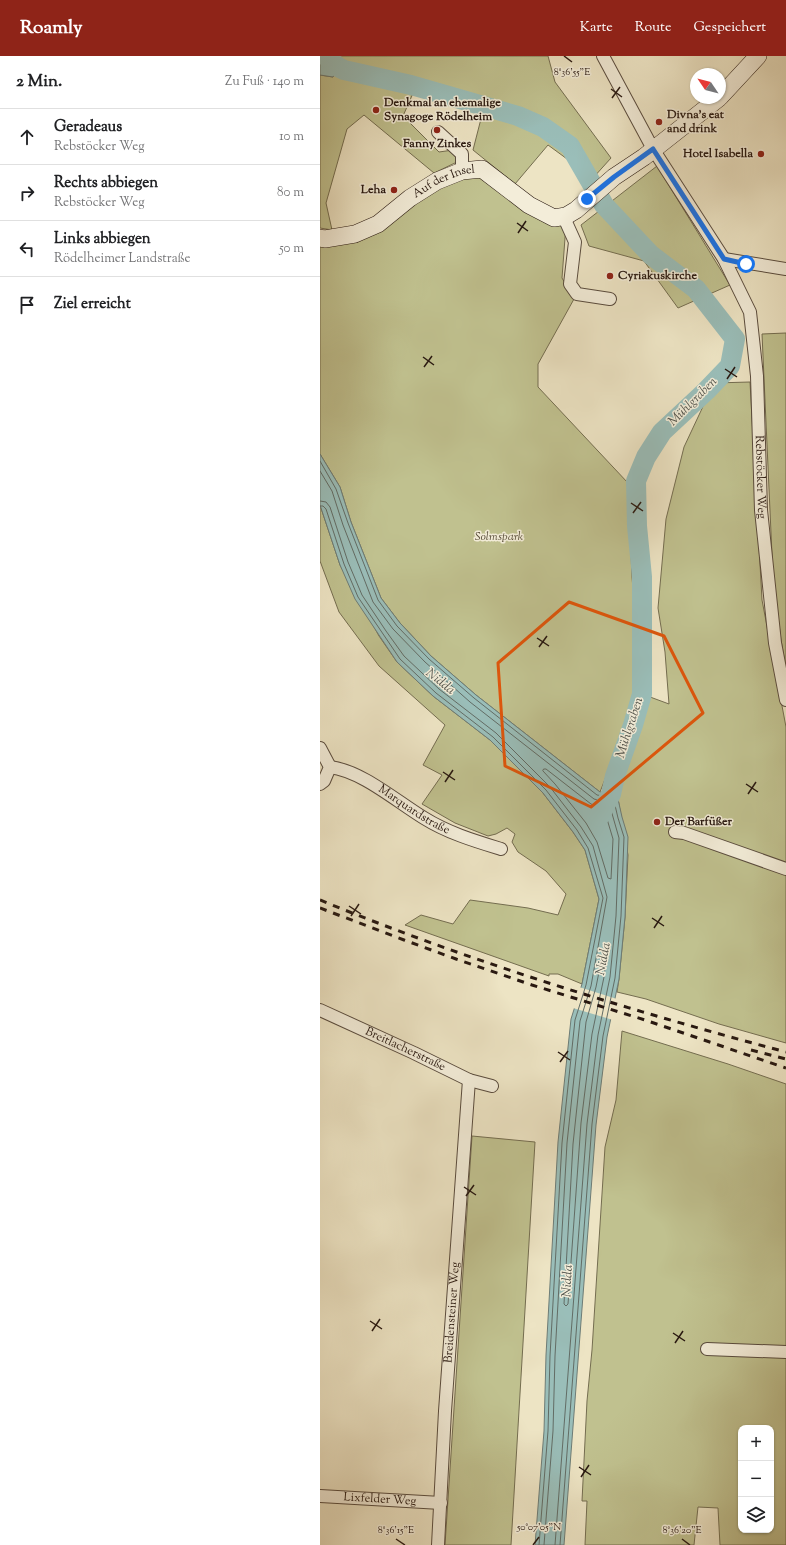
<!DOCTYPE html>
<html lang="de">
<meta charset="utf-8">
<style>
:root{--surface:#fff;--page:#f2f2f2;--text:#202124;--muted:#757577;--line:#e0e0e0;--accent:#8f2418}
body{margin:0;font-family:"Sorts Mill Goudy",serif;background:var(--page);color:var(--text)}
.controls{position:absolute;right:12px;bottom:12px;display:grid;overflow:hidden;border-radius:8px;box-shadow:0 1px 3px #0004}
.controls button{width:36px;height:36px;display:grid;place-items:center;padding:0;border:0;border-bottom:1px solid var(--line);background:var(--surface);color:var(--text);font:20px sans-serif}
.compass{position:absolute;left:370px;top:12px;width:36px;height:36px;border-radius:50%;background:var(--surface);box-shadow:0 1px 3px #0004;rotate:305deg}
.stop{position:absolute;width:12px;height:12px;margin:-9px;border:3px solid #1a73e8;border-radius:50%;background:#fff}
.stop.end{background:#1a73e8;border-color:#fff;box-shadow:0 1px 4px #0008}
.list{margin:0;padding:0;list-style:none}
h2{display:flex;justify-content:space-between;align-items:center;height:52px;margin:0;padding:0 16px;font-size:17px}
h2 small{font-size:13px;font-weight:400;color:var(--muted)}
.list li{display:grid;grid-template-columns:26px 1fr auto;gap:12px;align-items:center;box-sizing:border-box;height:56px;padding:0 16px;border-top:1px solid var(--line)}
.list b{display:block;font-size:15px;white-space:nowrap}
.list p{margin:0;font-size:13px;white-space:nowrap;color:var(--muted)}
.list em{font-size:13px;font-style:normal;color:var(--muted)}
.icon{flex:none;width:22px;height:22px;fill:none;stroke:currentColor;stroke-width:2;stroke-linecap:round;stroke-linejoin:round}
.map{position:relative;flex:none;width:466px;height:1489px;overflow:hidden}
header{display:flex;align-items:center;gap:24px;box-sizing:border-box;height:56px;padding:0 20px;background:var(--accent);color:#fff}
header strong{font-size:19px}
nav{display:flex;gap:22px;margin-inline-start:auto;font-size:14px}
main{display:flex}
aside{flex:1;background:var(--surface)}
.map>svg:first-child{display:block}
</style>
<header>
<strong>Roamly</strong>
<nav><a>Karte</a><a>Route</a><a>Gespeichert</a></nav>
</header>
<main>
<aside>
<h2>2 Min.<small>Zu Fuß · 140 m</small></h2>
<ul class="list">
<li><svg class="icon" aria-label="ahead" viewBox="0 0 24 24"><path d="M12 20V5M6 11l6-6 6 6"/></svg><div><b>Geradeaus</b><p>Rebstöcker Weg</p></div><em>10 m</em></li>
<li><svg class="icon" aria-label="right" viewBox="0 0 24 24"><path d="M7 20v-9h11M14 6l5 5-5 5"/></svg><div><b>Rechts abbiegen</b><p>Rebstöcker Weg</p></div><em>80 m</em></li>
<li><svg class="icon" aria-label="left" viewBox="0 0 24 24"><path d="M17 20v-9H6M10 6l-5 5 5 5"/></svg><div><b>Links abbiegen</b><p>Rödelheimer Landstraße</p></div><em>50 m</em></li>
<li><svg class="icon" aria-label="arrive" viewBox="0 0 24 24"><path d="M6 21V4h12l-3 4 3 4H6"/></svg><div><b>Ziel erreicht</b></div></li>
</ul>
</aside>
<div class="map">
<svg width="466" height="1489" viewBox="0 0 466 1489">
<rect width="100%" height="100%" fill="#ede4c4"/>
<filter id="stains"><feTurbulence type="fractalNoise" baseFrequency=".005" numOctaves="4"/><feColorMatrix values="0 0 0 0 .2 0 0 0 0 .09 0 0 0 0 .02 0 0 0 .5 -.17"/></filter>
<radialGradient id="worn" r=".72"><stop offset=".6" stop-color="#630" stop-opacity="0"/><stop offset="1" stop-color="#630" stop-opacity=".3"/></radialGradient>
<g fill="#c0c18f" stroke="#746d50" fill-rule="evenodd">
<polygon points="14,0 228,0 235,26 291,102 273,122 228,89 195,128 153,94 163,55 94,35 83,60 119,96 133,94 137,106 114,117 44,59 27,73 6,147 12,174 0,172 0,19 13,21 19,5"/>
<polygon points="337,110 410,229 358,252 324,205 269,190 261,169"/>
<polygon points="161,118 246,169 242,222 254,243 218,308 218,331 308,427 312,521 321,631 280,736 156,639 111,600 80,567 61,542 31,466 20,431 0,398 0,185 59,172 119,128"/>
<polygon points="466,277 466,612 461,584 453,521 442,278"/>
<polygon points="430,326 442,544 466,671 466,987 399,968 326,943 297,936 299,923 305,861 308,799 298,743 313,669 322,638 349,648 345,596 338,552 346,463 364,391 394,327"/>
<polygon points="0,449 20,509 59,580 77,606 113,640 170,684 223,737 253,776 265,794 279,843 262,928 238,918 229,918 229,920 85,869 101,859 133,868 150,844 208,852 238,859 246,838 226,815 198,796 192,786 195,778 187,772 176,778 168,780 135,767 102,748 122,719 103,709 125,669 59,610 19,556 0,505"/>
<path d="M302 975 408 1008 466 1028V1489H400L398 1452 378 1451 374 1489H265L267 1445H262L267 1345 272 1294 285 1091 296 1044ZM421 1372H451V1474H421Z"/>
<polygon points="152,1080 215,1086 191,1489 125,1489"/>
</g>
<g fill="#9abeb9" stroke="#6d7c76">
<polygon points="0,0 14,0 19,5 13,21 0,19"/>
<polygon points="0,398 20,431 31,466 61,542 80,567 111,600 156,639 280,736 291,738 298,743 302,761 308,781 305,861 299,923 287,981 276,1069 244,1489 215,1489 224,1375 226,1299 238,1086 251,963 262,928 279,843 265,794 253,776 223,737 170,684 113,640 77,606 35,543 20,509 0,449"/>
</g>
<polygon fill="#ede4c4" points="259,931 297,943 293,964 253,952"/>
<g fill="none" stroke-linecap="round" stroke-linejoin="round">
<g stroke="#626c65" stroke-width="1">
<polyline points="0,405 16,433 28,467 58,544 77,570 109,603 154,642 277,739 290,741 294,745 298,762 304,781 301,860 295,922 283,980 272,1068 240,1489"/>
<polyline points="0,415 12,435 23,469 53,546 73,573 105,606 150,646 274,743 289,747 299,782 296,860 290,921 278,979 267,1068 235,1489"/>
<polyline points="0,445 6,446 10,451 28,506 42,539 66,575 84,600 119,633 176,677 230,731 261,771 273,790 287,841 271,930 260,965 247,1087 235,1300 233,1375 224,1489"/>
<polyline points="0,450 3,450 6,453 24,508 38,541 80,603 116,637 173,681 226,734 257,774 268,792 283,842 266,929 255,964 242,1087 230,1300 228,1375 219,1489"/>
<polygon points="224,713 226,713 271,748 284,753 293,783 291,823 288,822 277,786 266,767 235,728 223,715"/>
<polygon points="284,900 286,902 284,921 272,978 261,1067 248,1248 246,1250 244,1248 253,1088 266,966 276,931 282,901"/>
</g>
<polyline stroke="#9abeb9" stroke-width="20" points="6,0 18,11 24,14 91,29 198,60 223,71 250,90 284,149 331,199 376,233 415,283 410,310 386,335 342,376 326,401 316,425 317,470 322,521 322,638 313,669 295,720 291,738 279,761"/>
<defs>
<g id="minor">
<path id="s1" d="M283 0 333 93 404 203 430 256 437 320 441 454 455 587 466 644"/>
<polyline points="118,76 142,98 142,115"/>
<polyline points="246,160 246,166 255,186 250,228 257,238 290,243"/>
<polyline points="404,203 466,213"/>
<polyline points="0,692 10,711 4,725 0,728"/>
<path id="s2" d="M10 711C42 715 76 745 104 762 128 777 155 785 181 793"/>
<polyline points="355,776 364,777 466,813"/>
<path id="s3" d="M0 954 94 997 149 1024 172 1030"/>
<polyline points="387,1293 466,1296"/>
<path id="s4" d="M0 1440 121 1447"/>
<path id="s5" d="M118 1489 125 1355 149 1024"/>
</g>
<g id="secondary">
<polyline points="400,41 438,0"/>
<path id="s6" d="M0 182 5 183 35 178 58 168 90 142 117 125 142 115 162 113 209 149 234 162 246 160 256 154 294 121 324 101 399 42"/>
</g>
</defs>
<use href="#minor" stroke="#5a4c3e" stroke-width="14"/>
<use href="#secondary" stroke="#291911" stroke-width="18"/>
<use href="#minor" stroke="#f3edd9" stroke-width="12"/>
<use href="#secondary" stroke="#f3edd9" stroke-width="17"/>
<g stroke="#291911" stroke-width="3" stroke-dasharray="7 7" stroke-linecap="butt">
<path d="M0 844C151 906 308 954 466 996"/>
<polyline points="0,852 84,884 136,903 212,929 325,964 466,1012"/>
<polyline points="431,994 466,1003"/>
</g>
</g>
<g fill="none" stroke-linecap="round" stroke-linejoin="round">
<polyline stroke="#1a73e8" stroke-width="5" points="267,143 294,121 333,93 404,203 426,208"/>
</g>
<path fill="none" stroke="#de560c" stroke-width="3" stroke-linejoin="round" d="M249 546 344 580 383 657 271 751 185 710 178 607Z"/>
<path fill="none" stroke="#291911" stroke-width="1.5" d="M244 0 252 6M291 33 302 41M292 42 300 31M197 167 208 175M198 177 206 165M103 301 114 309M104 311 112 300M405 313 417 321M407 323 415 311M311 447 323 455M313 457 321 446M217 582 229 590M219 591 227 580M123 716 135 724M125 726 133 714M426 728 438 736M428 738 436 726M29 850 41 858M31 860 39 848M332 862 344 870M334 872 342 860M238 996 250 1004M240 1006 248 995M144 1131 156 1139M146 1140 154 1129M50 1265 62 1273M52 1275 60 1263M353 1277 365 1285M355 1287 363 1275M259 1411 271 1419M261 1421 269 1409M76 1483 85 1489M362 1483 370 1489M213 1489 219 1481"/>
<g fill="#8f2418" stroke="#f3edd9" stroke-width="1.5">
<circle cx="56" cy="54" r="4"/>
<circle cx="339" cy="66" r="4"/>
<circle cx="117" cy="74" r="4"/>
<circle cx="441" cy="98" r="4"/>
<circle cx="74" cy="134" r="4"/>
<circle cx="290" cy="220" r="4"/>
<circle cx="337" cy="766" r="4"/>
</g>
<g text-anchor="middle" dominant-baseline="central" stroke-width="3" stroke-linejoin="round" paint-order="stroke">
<g font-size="12" font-weight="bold" fill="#291911" stroke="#f3edd9" text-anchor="start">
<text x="64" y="47">Denkmal an ehemalige<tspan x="64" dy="14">Synagoge Rödelheim</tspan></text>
<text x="347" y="59">Divna's eat<tspan x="347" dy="14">and drink</tspan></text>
<text x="117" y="88" text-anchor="middle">Fanny Zinkes</text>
<text x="433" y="98" text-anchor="end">Hotel Isabella</text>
<text x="66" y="134" text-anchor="end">Leha</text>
<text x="298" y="220">Cyriakuskirche</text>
<text x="345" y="766">Der Barfüßer</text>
</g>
<g font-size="12" fill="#291911" stroke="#f3edd9">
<text stroke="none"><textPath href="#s6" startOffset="140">Auf der Insel</textPath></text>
<text stroke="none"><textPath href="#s1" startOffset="461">Rebstöcker Weg</textPath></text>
<text stroke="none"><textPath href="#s2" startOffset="95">Marquardstraße</textPath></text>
<text stroke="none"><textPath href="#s3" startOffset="94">Breitlacherstraße</textPath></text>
<text stroke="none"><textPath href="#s5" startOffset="233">Breidensteiner Weg</textPath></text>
<text stroke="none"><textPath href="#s4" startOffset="60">Lixfelder Weg</textPath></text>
</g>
<g font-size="12" font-style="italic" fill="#564b37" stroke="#f3edd9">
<text x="179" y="481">Solmspark</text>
</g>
<g font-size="13" font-style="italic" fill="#51534c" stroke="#f3edd9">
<text transform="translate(373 346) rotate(-45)">Mühlgraben</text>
<text transform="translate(120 626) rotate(39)">Nidda</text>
<text transform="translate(310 672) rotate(-72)">Mühlgraben</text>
<text transform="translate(284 903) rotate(-79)">Nidda</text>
<text transform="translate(248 1225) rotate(-87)">Nidda</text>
</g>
</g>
<g font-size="10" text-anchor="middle" fill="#291911" stroke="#f3edd9" stroke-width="3" stroke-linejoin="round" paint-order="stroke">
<text x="252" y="19">8°36'55"E</text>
<text x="219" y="1474">50°07'05"N</text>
<text x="76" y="1477">8°36'15"E</text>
<text x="362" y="1477">8°36'20"E</text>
</g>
<rect width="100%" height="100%" filter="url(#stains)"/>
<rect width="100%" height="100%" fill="url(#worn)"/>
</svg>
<div class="controls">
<button>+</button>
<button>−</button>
<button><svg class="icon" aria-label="layers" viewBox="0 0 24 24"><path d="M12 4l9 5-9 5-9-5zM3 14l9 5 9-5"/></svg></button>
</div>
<svg class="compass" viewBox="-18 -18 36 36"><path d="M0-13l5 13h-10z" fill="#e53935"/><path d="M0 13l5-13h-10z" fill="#757577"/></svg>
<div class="stop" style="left:426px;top:208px"></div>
<div class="stop end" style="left:267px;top:143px"></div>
</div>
</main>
